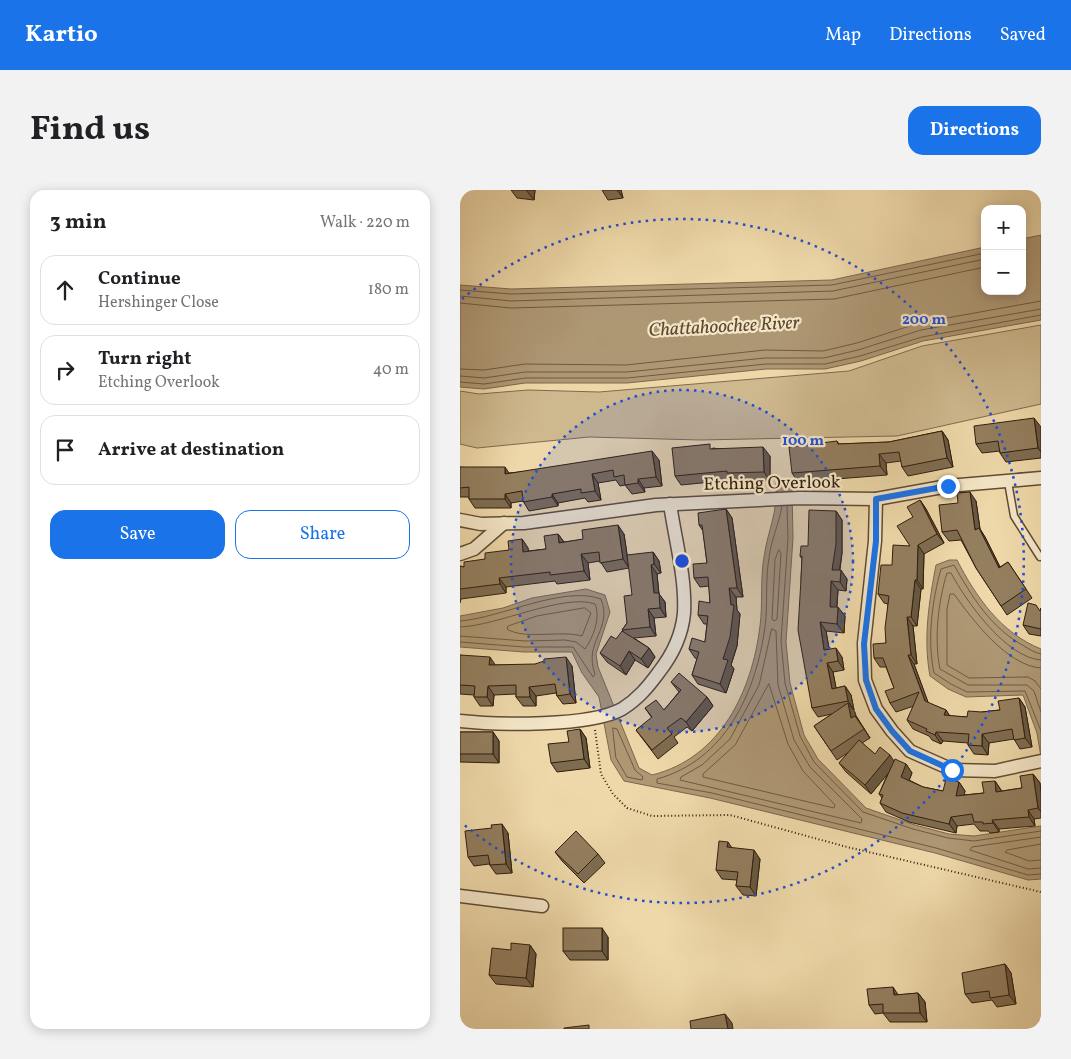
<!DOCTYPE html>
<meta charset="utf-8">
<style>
:root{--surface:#fff;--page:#f2f2f2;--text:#202124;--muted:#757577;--line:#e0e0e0;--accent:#1a73e8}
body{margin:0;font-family:Vollkorn,serif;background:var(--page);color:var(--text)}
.controls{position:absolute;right:15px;top:15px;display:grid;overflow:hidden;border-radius:10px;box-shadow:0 2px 12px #0003}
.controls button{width:45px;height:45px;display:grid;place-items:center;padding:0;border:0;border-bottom:1px solid var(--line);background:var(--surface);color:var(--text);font:25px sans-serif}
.stop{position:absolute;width:15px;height:15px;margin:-11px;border:4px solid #1a73e8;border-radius:50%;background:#fff}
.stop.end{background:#1a73e8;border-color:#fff;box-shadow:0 1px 5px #0008}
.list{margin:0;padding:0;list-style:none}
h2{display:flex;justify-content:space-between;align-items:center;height:65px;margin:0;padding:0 20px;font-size:21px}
h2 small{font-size:16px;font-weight:400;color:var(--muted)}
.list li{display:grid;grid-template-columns:32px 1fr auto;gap:15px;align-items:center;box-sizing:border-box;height:70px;margin:0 10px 10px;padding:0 10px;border:1px solid var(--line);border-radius:15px}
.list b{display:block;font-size:19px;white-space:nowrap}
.list p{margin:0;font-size:16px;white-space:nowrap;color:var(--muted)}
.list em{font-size:16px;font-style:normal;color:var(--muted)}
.actions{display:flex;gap:10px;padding:15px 20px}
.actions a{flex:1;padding:11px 0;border:1px solid var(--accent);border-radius:15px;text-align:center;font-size:18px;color:var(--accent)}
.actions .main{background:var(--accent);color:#fff}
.icon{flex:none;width:28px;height:28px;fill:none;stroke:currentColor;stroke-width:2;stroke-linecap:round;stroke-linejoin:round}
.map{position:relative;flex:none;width:581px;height:839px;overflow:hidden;border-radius:15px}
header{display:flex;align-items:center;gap:30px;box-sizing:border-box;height:70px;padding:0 25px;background:var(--accent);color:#fff}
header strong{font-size:24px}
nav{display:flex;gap:28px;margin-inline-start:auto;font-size:18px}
.intro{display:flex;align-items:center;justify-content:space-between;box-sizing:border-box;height:120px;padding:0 30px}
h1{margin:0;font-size:35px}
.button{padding:12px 22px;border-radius:15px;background:var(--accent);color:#fff;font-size:18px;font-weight:700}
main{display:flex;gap:30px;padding:0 30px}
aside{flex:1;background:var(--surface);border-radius:15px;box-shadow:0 2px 12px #0003}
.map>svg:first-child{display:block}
</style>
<header>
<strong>Kartio</strong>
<nav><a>Map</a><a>Directions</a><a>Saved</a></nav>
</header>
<div class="intro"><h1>Find us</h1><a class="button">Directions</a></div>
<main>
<aside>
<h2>3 min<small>Walk · 220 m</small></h2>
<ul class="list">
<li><svg class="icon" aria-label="ahead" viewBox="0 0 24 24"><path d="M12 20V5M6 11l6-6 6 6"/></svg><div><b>Continue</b><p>Hershinger Close</p></div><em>180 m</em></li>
<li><svg class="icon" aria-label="right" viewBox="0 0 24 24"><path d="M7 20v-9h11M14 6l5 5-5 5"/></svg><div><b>Turn right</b><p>Etching Overlook</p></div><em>40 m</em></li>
<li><svg class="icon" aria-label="arrive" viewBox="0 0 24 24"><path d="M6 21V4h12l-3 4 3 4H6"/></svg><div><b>Arrive at destination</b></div></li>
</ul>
<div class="actions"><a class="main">Save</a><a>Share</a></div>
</aside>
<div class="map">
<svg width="581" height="839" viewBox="0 0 581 839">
<rect width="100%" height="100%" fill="#eed8a9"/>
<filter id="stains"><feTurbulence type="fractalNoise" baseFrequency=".004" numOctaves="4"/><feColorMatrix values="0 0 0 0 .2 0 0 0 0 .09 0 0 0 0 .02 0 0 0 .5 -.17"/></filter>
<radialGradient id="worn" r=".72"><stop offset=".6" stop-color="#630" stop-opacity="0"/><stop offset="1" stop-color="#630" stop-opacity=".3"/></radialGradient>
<polygon fill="#ceb88e" stroke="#806a4e" points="581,135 581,214 437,246 240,250 129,247 17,258 0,254 0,201 19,204 68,200 139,202 389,181 462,156"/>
<g fill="#ae9874" stroke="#7c674b">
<polygon points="581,45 581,130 463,151 401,171 365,179 306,179 167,193 65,193 24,199 0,197 0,95 51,99 372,90 525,57 525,101 562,101 562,49"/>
<path d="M321 291 328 292 332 298 333 348 326 452 330 493 344 545 358 569 406 618 455 635 489 644 514 646 581 636V689L568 690 475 663 250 608 164 591 151 570 139 507 122 483 112 462H64L0 457V426L43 418 72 408 126 399 145 405 150 422 136 464 138 477 179 578 192 585C261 568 292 501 300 436 303 413 300 390 304 367 308 339 318 324 316 293Z"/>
<path d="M489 370H497C516 407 541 443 581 459V567L577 543 563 505 506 507 488 499 470 486C463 448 469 412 476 375Z"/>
</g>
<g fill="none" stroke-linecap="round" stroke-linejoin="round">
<g stroke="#705a40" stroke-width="1">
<polyline points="0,100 51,104 372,95 525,63"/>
<polyline points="0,106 51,111 373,101 525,69"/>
<polyline points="0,113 51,118 374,109 525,77"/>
<polyline points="0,179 24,180 65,174 166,175 305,160 363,161 397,153 459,133 581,111"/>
<polyline points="0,186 24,188 65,182 167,182 305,168 364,168 398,160 461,140 581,119"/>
<polyline points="0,192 24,194 65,188 167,188 306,174 365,174 400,166 462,147 581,125"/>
<path d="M322 316C319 334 311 350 309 368 305 391 308 414 305 437 296 502 266 570 197 589V593L252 603 476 658 568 685 581 684"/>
<polyline points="327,316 328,348 321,451 325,493 340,546 354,572 403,622 453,639 488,648 514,651 581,641"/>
<polygon points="319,360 321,363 317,429 314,431 312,429 315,370"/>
<path d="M125 418 131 423 122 446C101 440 64 450 47 439L48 436 77 426Z"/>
<path d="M0 431C41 428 103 395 141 409 153 440 123 451 135 484L133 487 113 457H64L0 452"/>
<path d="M0 437C37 436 104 403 135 414 141 427 133 448 125 459L116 452 105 450 65 451 0 446"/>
<polygon points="312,439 316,441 318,495 334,550 350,577 402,629 401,633 220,590 221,587 242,575 270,549 299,495"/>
<path d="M581 464C575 463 569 459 564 456 531 438 512 407 494 375L481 379C472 411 467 450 474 483L491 494 507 502 565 501 581 541"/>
<path d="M581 470C546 468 506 411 491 383H487C478 412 474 450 480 479L508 495H567L574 501 581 522"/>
<path d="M581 478C547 476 512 429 494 404H490L487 419V475L509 488 568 487 575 491 581 499"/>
<polygon points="309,494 328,554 343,581 375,615 374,618 243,587 243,584 275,555"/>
<polygon points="153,538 157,539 175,580 183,587 182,590 167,587 156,568"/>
<polyline points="581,647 512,657 510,660 568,679 581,678"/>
<polyline points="581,654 547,660 545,662 569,671 581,670"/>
</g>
<defs>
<polyline id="service" points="548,292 554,326 580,367"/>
<g id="minor">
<polyline points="416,309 415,351 404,453 405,490 416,519 432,541 450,561 493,580 535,581 581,571"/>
<polyline points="0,330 21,334 64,333 196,315 340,308 416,309 488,296 581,288"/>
<polyline points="0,364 14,359 44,333"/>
<path d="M0 531C37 535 130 537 162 519 178 509 188 497 199 482 213 464 222 446 224 423 226 388 215 349 210 314"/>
<polyline points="0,706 82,716"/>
</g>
</defs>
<use href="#service" stroke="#604c34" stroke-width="9"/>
<use href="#minor" stroke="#604c34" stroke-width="15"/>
<polyline stroke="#311d0d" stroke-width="2" stroke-dasharray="1 2.5" stroke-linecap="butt" points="135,540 141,584 153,604 167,618 192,626 270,625 387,657 581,702"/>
<use href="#service" stroke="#f4e6c7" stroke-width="6"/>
<use href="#minor" stroke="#f4e6c7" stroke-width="12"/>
</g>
<g fill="#7e6c51" stroke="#311d0d">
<polygon points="51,0 75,0 74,10 57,8"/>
<polygon points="142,0 161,0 163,8 148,10"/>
<polygon points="581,237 581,268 546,272 540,263 540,261 522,263 516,254"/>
<polygon points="482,241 488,250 493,277 448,286 442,277 441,271 426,273 427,285 338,292 332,283 377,251 379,254 429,252"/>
<polygon points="253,258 310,266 310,291 274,292 272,290 221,295 215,286"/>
<polygon points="199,270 202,296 184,298 185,302 172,304 165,295 160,296 156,290 138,293 141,310 128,312 125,308 98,313 98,316 69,321 63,311 51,313 51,318 15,318 9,309 9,307 0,307 0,277 49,283"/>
<polygon points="460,310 466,319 484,353 464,364 463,399 461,399 457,436 453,436 457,474 454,474 468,513 486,520 489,526 507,527 522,522 540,520 559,508 565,517 572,557 560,559 554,549 529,553 528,565 514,564 508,555 508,553 483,551 481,554 472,550 469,546 453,539 447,530 454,516 436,522 430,513 434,498 426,477 420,477 414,468 426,453 428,414 424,413 418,404 432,375 450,356 453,327"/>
<polygon points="516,311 520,339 525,347 540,377 548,372 572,408 547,425 516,378 501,350 489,351 482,342"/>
<polygon points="266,319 272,328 283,407 276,407 277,420 280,424 277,456 271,475 274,479 266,503 238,494 232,485 237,469 235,468 229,459 245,452 247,434 244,434 238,425 250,413 249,396 240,397 234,388 247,373 243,341 239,335"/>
<polygon points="376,321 382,330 382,363 380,380 387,389 386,401 378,400 377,417 385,426 384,443 366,441 369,459 382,467 384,480 373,482 376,498 385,496 391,505 394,520 393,520 396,526 410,548 402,553 415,564 434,571 446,574 452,583 449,590 463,597 483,601 499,592 505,601 504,605 524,603 535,591 541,600 542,601 562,598 573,584 580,593 581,603 581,628 574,629 575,636 539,639 539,642 530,643 528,641 520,641 514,634 497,636 496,643 449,632 426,622 420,613 422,608 419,604 428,583 411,604 386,582 379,573 389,562 377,570 354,536 372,524 358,527 352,518 341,389 342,369 340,366"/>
<polygon points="98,344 104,352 164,344 169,378 147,382 140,371 128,373 130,390 97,394 95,391 46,397 46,403 1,409 0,413 0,376 4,377 49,360 62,349 68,358 68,361 86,359"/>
<polygon points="193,362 199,371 201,383 197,384 199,404 205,412 206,427 194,428 196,446 174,448 189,458 195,467 188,478 175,470 166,485 147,472 140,463 164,442 162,440 167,433 172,405"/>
<polygon points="581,418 581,446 569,444 563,435 580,421"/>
<polygon points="0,465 35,475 112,476 116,513 103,514 97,506 96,503 76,506 76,516 63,516 56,507 56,504 34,505 33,516 20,516 14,507 14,505 0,504"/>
<polygon points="211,492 247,507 253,516 232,541 227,537 214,547 218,553 198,569 176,540 192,528 185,518 204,520 219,502"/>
<polygon points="120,539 126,548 130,578 97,582 91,573"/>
<polygon points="0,542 33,542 39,551 39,573 0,572"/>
<polygon points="48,643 52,683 36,684 29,674 14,676 8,667"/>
<polygon points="272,658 300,669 296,706 283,705 276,696 277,690 262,689 256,680"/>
<polygon points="95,662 138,664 145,673 124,693 102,671"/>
<polygon points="148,747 148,770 110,770 103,761"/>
<polygon points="70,755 76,764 73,797 36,794 29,785 51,760"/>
<polygon points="545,774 551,783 556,814 537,817 532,810 512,813 505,804"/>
<polygon points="458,803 465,812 467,832 430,832 423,823 415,824 409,815 439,805"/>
</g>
<g fill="#675842" stroke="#311d0d">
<polygon points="66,0 75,0 74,10"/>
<polygon points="157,0 161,0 163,8"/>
<polygon points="574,228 581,237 581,262 578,258"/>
<polygon points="482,241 488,250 493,277 487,268"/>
<polygon points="303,257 310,266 310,291 304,282"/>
<polygon points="192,261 199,270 202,296 196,287"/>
<polygon points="419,264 426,273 427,285 420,276"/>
<polygon points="45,277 51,286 45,284"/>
<polygon points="132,284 138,293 141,310 135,301"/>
<polygon points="178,289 184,298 185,302 178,293"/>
<polygon points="510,302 516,311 520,339 525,347 545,387 515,340"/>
<polygon points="45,304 51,313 51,318 45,309"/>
<polygon points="92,304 98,313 98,316 92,307"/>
<polygon points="460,310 466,319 484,353 477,344"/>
<polygon points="266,319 272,328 283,407 277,398"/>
<polygon points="376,321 382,330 382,363 378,389 372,380"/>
<polygon points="158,335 164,344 169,378 163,369"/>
<polygon points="98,344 104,352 99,353"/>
<polygon points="62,349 68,358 70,371 63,362"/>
<polygon points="458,355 464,364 463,399 457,390"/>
<polygon points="193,362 199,371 201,383 194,374"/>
<polygon points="121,364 128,373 130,390 124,381"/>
<polygon points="191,375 197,384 199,404 205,412 206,427 200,418 194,403"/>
<polygon points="381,380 387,389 386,401 380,392"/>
<polygon points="39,388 46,397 46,403 40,394"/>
<polygon points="455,390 461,399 457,436 451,427"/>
<polygon points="371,391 378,400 376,426 370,417"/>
<polygon points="269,398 276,407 277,420 280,424 277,456 271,475 274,479 266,503 260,494 271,415"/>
<polygon points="378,417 385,426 384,443 377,434"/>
<polygon points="188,419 194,428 196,446 190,437"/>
<polygon points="447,427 453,436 457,474 451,465"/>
<polygon points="360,432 366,441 371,469 364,460"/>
<polygon points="189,458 195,467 188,478 181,469"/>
<polygon points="376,458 382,467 384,480 378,471"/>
<polygon points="169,461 175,470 166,485 160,476"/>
<polygon points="448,465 454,474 471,520 465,511"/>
<polygon points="30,467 36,476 29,475"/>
<polygon points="106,467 112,476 116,513 110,504"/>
<polygon points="367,473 373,482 378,508 372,499"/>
<polygon points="28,496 34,505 33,516 27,507"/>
<polygon points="385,496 391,505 394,520 388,511"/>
<polygon points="69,497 76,506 76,516 70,507"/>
<polygon points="247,507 253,516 232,541 226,532"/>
<polygon points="559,508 565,517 572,557 565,548"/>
<polygon points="388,513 395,522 396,526 410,548 396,526 391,528"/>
<polygon points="486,520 492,529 484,525"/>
<polygon points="120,539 126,548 130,578 124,569"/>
<polygon points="33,542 39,551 39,573 33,564"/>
<polygon points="476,542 483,551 481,554 475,545"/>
<polygon points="522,544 529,553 528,565 522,556"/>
<polygon points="430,565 436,574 411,604 405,595"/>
<polygon points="446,574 452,583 447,596 441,587"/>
<polygon points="573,584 580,593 581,603 581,622 578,618"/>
<polygon points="535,591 541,600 543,611 536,602"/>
<polygon points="499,592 505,601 502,615 496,606"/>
<polygon points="568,620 574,629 575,636 569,627"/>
<polygon points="491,627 497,636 496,643 489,634"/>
<polygon points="532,630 539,639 539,642 533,633"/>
<polygon points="42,634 48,643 52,683 46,674"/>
<polygon points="268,652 274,661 267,657"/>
<polygon points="294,660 300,669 296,706 290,697"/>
<polygon points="142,738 148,747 148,770 142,761"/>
<polygon points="70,755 76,764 73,797 66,788"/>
<polygon points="545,774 551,783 556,814 549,805"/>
<polygon points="433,797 439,806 434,805"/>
<polygon points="458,803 465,812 467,832 460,823"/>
<polygon points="265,824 272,833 273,839 268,839"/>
</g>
<g fill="#937e5e" stroke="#311d0d">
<polygon points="574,228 578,258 540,263 538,251 516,254 514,236"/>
<polygon points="482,241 487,268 442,277 439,262 419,264 420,276 332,283 329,257 377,251 378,254 429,252"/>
<polygon points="250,254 250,259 303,257 304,282 267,283 267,281 215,286 212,258"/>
<polygon points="192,261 196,287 178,289 178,293 165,295 164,285 154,287 153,280 132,284 135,301 121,303 121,299 92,304 92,307 63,312 62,301 45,304 45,309 9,309 9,297 0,298 0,277 45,277 45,284"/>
<polygon points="510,302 515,340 519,338 539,378 548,372 566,399 541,416 516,378 497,340 482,342 479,315 498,313 497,303"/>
<polygon points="460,310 477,344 458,355 457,390 455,390 451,427 447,427 451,465 448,465 465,511 486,520 484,525 507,527 508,521 522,522 540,520 538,511 559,508 565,548 554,550 552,539 522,544 522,556 508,555 509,544 476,542 475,545 466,541 467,539 447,530 459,502 430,513 425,501 434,498 423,468 414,468 413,454 426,453 425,438 429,406 418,404 421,375 432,375 433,355 450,356 437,336 453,327 447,317"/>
<polygon points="266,319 277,398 269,398 271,415 274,415 270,447 263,469 268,470 260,494 232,485 239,462 229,459 232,448 245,452 248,426 238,425 239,411 250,413 248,387 234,388 233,374 247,373 242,335 239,335 238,323"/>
<polygon points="349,320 376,321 376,354 372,380 381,380 380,392 371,391 370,417 378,417 377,434 360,432 364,460 376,458 378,471 367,473 372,499 385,496 388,511 352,518 338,440 341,389 342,366 340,366 341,356 348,356"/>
<polygon points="158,335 163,369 140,373 139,362 121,364 124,381 90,385 90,382 39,388 40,394 0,399 0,376 4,377 4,372 25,369 25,363 49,360 48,351 62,349 63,362 86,359 84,346 98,344 99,353 123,349 122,340"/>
<polygon points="193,362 194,374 191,375 194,403 199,403 200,418 188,419 190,437 162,440 167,433 164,406 172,405 167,365"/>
<polygon points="568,413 576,415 580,421 581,418 581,439 563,435"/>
<polygon points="162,441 189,458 181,469 169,461 160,476 140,463 151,446 156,449"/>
<polygon points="0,465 30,467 29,475 75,474 84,471 84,469 106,467 110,504 97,506 95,494 69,497 70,507 56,507 56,495 28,496 27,507 14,507 15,496 0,495"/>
<polygon points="219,483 247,507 226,532 221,528 207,538 212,544 192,560 176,540 192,527 185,518 196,510 204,520 221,500 211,492"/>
<polygon points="388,513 391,528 395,526 404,539 371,561 354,536"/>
<polygon points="120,539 124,569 91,573 88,554 109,552 107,541"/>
<rect x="0" y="542" width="33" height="22"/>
<polygon points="399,550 415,564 420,557 430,565 405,595 379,573"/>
<polygon points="435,569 446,574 441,587 463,597 483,601 486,589 499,592 496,606 524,603 522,592 535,591 536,602 562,598 560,586 573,584 578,618 568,620 569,627 532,630 533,633 523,634 523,632 514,632 512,624 491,627 489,634 442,623 420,613 423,605 419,604"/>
<polygon points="42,634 46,674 30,675 28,665 8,667 5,641 32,638 31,635"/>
<polygon points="116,641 138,664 118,684 95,662"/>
<polygon points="259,651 268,652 267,657 294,660 290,697 276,696 278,682 256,680"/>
<rect x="103" y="738" width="39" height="23"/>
<polygon points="51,753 70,755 66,788 29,785 32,758 51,760"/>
<polygon points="545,774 549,805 530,808 529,801 505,804 502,783"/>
<polygon points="433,797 434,805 458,803 460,823 423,823 423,814 409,815 407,799"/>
<polygon points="265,824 268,839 231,839 230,831"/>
<polygon points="129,835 129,839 104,839 104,838"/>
</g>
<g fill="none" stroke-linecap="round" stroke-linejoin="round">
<polyline stroke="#1a73e8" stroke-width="6" points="488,296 416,309 416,351 404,454 406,490 416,519 432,541 450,561 492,580"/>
</g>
<circle cx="222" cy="371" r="171" fill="#1d4ed8" fill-opacity=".12"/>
<g fill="none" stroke="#1d4ed8" stroke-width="2.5" stroke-dasharray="2.5 5">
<circle cx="222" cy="371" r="171"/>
<path d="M2 109A342 342 0 1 1 2 633"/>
</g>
<g text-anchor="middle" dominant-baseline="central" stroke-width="4.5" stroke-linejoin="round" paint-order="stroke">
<g font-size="18" fill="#311d0d" stroke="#f4e6c7">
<text transform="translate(312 294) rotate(-1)">Etching Overlook</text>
</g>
<g font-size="19" font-style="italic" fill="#5d4831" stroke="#f4e6c7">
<text transform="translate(264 137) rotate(-3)">Chattahoochee River</text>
</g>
</g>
<circle cx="222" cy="371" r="8" fill="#1d4ed8" stroke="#f4e6c7" stroke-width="2.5"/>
<g font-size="15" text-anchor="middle" font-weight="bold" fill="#1d4ed8" stroke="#f4e6c7" stroke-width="4.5" stroke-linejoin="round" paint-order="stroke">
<text x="464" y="134">200 m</text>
<text x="343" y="255">100 m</text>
</g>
<rect width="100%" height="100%" filter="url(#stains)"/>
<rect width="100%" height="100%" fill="url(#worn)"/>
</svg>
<div class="controls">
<button>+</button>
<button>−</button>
</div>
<div class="stop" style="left:492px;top:580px"></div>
<div class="stop end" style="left:488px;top:296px"></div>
</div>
</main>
